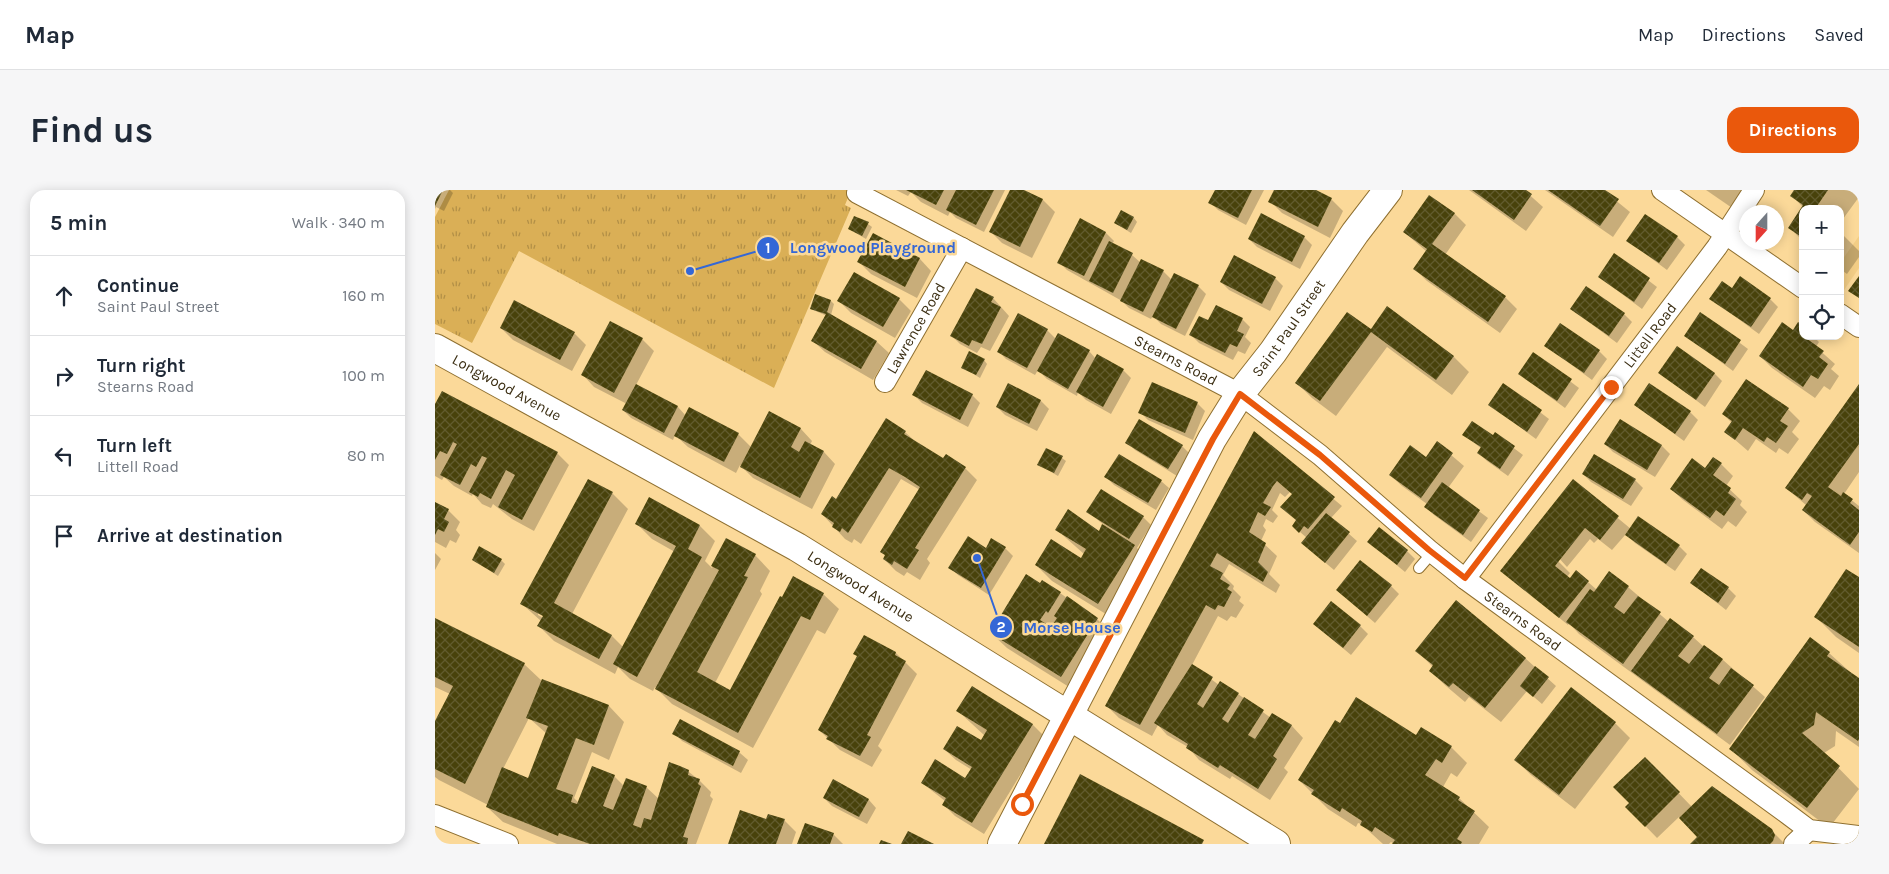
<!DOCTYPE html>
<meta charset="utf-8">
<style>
:root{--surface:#fff;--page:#f6f6f7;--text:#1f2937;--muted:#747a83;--line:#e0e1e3;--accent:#ea580c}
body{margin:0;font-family:Karla,sans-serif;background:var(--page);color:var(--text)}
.controls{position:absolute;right:15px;top:15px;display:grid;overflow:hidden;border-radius:10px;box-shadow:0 2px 12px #0003}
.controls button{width:45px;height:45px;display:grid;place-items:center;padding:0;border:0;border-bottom:1px solid var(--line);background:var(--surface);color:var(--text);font:25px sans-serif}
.compass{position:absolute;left:1304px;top:15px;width:45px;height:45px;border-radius:50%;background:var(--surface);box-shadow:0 2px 12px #0003;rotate:201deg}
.stop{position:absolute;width:15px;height:15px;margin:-11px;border:4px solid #ea580c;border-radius:50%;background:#fff}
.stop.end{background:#ea580c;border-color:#fff;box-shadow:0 1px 5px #0008}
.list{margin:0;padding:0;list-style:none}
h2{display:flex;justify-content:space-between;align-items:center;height:65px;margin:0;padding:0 20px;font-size:21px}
h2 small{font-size:16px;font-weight:400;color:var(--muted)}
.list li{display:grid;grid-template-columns:32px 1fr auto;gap:15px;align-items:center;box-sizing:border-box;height:80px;padding:0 20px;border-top:1px solid var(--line)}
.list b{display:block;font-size:19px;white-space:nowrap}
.list p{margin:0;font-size:16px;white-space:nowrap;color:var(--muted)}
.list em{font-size:16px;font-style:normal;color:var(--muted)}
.icon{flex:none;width:28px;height:28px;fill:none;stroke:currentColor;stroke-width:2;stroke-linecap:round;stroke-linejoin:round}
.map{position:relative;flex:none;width:1424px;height:654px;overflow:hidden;border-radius:15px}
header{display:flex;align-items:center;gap:30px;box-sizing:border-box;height:70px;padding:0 25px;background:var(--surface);border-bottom:1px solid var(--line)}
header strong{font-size:24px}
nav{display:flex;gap:28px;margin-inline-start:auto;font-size:18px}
.intro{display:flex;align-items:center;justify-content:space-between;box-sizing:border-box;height:120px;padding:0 30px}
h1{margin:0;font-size:35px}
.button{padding:12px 22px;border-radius:15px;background:var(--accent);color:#fff;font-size:18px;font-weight:700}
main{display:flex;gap:30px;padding:0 30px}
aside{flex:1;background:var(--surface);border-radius:15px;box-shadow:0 2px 12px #0003}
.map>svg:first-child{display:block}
</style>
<header>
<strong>Map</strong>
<nav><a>Map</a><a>Directions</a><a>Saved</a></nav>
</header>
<div class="intro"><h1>Find us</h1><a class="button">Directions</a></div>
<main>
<aside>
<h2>5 min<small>Walk · 340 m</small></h2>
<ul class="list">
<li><svg class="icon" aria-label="ahead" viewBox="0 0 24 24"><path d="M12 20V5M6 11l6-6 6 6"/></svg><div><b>Continue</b><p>Saint Paul Street</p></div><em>160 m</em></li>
<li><svg class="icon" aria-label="right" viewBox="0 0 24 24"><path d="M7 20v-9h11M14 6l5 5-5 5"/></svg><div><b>Turn right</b><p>Stearns Road</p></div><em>100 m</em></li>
<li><svg class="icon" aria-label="left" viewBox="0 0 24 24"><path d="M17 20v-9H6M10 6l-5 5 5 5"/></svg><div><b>Turn left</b><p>Littell Road</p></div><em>80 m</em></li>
<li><svg class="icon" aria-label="arrive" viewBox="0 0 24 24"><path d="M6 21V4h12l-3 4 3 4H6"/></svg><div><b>Arrive at destination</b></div></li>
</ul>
</aside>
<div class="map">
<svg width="1424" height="654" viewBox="0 0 1424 654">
<defs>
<pattern id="park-tufts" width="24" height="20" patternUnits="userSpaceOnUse" patternTransform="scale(1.25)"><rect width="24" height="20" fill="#daaf56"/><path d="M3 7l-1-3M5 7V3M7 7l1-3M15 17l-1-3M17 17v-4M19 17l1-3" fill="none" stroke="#b28f46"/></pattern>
<pattern id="building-cross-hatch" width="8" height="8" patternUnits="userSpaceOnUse" patternTransform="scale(1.25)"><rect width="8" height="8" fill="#48420b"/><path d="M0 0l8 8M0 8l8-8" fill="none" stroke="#615b2e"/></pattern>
</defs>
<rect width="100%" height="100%" fill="#fbd999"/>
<polygon fill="#f2cd85" points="1424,46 1424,78 1407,103 1405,73"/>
<polygon fill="url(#park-tufts)" points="14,0 416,0 410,15 416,18 339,198 84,61 37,153 0,134 0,27"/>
<g fill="#0003" fill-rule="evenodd">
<polygon points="0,0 15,0 18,3 9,21 1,17 0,19"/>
<polygon points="461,0 570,0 549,42 521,28 515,22 513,26 486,12 476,2 473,6"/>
<polygon points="577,0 587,0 608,10 620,22 597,68 567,53 555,41"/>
<polygon points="781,0 829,0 811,35 783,20 775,12"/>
<polygon points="840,0 878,0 896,9 908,21 895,48 847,23 835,11"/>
<polygon points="1034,0 1089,0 1108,17 1091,41"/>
<polygon points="1110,0 1168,0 1195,22 1178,47"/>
<polygon points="1271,0 1319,0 1303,22"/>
<polygon points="1360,0 1424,0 1424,7 1405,33 1405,19 1368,19 1368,51 1354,37 1368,17 1357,6"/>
<polygon points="1019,23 1031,35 1010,65 1070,107 1082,119 1065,143 992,91 980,79 992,62 969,42"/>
<polygon points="699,28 702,32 696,43 680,33"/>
<polygon points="645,30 671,43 679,51 677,54 697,65 706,73 728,81 737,90 763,96 771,104 750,146 726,134 718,126 716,129 694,118 687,111 632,80 624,72"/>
<polygon points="433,34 437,37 431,49 414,39"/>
<polygon points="1405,42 1424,61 1424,67 1412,84 1405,79"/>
<polygon points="438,45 485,69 496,81 482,108 436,84 424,72"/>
<polygon points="869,47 877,55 865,79 822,57 814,49"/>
<polygon points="1242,47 1250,55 1232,80 1193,51"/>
<polygon points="1180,65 1222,97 1207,119 1164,87"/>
<polygon points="840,88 848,96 835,121 794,100 786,92"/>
<polygon points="1298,99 1335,109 1343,117 1324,144 1276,109"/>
<polygon points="558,108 574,126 555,161 546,157 542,163 525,154 517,146"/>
<polygon points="464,109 476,121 460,148 416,123 404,111"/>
<polygon points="396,111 399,114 396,125 442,152 454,163 438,190 390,162 378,151 392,126 376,119"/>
<polygon points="953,118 1019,167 1034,182 1017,205 952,157 901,226 877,208 862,193 936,141"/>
<polygon points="1136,119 1189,124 1197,132 1182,153"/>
<polygon points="583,124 612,140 621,149 654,161 661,169 688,180 696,188 676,224 651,210 643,202 642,206 612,189 603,180 600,185 571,169 563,161"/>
<polygon points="1266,124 1313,159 1298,181 1251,146"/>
<polygon points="807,129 815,137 810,147 816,153 810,164 803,161 798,170 764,153 756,145 774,132"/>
<polygon points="66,138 139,143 151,155 137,181 78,150"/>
<polygon points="1368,146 1378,146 1384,152 1381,157 1400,174 1396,179 1404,186 1395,200 1389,196 1380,208 1337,178 1325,166"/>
<polygon points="207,149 219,161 201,195 243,217 251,226 303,244 316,257 334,223 366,239 377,251 375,255 389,262 400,274 377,319 318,288 305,275 301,283 253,257 240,245 238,250 196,228 188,220 192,214 159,197 148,185"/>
<polygon points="1111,156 1164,161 1172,169 1157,190"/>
<polygon points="1099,164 1144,198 1130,218 1084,184"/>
<polygon points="549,170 552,174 545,188 527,177"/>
<polygon points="1225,183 1279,183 1287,191 1270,217"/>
<polygon points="574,194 606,211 614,219 602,241 570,225 562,217"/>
<polygon points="1069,195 1114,229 1101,249 1055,215"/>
<polygon points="1424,196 1424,282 1409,304 1424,316 1424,363 1380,332 1368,320 1371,315 1351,298"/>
<polygon points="479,205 537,205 545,213 533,237 487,213"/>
<polygon points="762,213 770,221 758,250 713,230 705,222"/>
<polygon points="1200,215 1255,222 1263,230 1249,251"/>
<polygon points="0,216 122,263 134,275 99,341 77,329 58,314 56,318 47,314 38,304 37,306 19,296 9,287 7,290 0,286"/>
<polygon points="1353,219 1365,231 1357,242 1364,249 1353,264 1344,258 1341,263 1321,249 1313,261 1291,242 1297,233 1288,224"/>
<polygon points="1185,230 1227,256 1235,264 1220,287 1178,262 1170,254"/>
<polygon points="470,242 482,253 509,270 530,278 542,290 492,369 495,373 485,390 472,382 469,386 461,381 449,369 451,366 446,362 485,300 466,289 426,354 419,349 417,353 410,349 387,324"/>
<polygon points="819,243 907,316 896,328 922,351 899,380 867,353 872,348 858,336 862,330 858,304 855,302 850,307 845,303 837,320 843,326 838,333 831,329 828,336 831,340 826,351 842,366 834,384 845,395 841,403 794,374 788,385 799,396 798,399 806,407 804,411 809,415 801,428 796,426 792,431 783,426 757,475 784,495 803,504 836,528 838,524 857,536 868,548 849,578 853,582 835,610 797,586 795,589 764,570 753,557 732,545 723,535 717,546 684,528 672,516"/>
<polygon points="1060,244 1088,265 1073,286 1052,271 1044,263 1047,259 1029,245 1058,247"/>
<polygon points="692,252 747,256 755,264 742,286 700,260"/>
<polygon points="1002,253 1029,276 1013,298 1053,328 1036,352 999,325 991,317 992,314 967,296 955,285 992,268"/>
<polygon points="627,268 631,271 623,286 604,275"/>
<polygon points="1286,274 1298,286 1291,296 1307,311 1305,315 1312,322 1301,337 1293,331 1287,339 1248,310 1236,299 1270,279"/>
<polygon points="1148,284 1200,290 1208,298 1196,316 1156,292"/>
<polygon points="671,287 726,291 734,298 721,320 679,295"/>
<path d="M153 290 177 303 193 319 137 424 177 446 188 457 240 362 217 349 202 334 265 336 280 351 270 371 277 378 291 350 320 365 335 381 325 401 327 404 280 493 295 501 346 407 388 404 404 419 390 444 382 440 318 558 237 514 220 497 218 501 195 489 183 477 180 484 119 451 104 436 106 431 87 414ZM103 422 114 428 112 430 103 425Z"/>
<polygon points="1138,291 1196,339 1244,356 1252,364 1240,381 1200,353 1191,344 1177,360 1163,349 1159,353 1155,349 1132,377 1123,367 1123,371 1135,383 1132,387 1135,390 1153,392 1162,400 1193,397 1234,432 1258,447 1269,457 1288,470 1330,507 1295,555 1144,444 1134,433 1133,435 1067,381"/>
<polygon points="0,314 13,320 25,332 21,340 25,345 21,353 15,350 11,358 0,352"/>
<polygon points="653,322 708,327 716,335 702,358 720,376 679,429 617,391 601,375 646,370 649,364 622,340 664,342 669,335"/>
<polygon points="934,352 972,361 980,369 970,382"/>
<polygon points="570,358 578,366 554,405 523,385 515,377 551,359"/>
<polygon points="0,363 6,369 0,380"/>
<polygon points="38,370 66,370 70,374 63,386"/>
<polygon points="1424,389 1424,463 1401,447 1380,426"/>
<polygon points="1257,393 1293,398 1301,406 1291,420"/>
<polygon points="956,396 964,404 940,433 902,400"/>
<polygon points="625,403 662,429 677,444 642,502 572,458 556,443"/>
<path d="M0 429 89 474 107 491 174 516 189 532 174 570 157 562 139 608 144 613 179 586 189 596 211 597 224 609 235 574 254 582 264 590 276 602 275 606 278 609 261 654H122L68 632 52 617 53 615 4 590 0 587V534L15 504 0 497ZM94 528 112 544 94 589 68 579Z"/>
<polygon points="879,434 925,436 933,444 916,465"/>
<polygon points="429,446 461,463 482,484 443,556 447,560 437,577 405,560 384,540 423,467 420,464"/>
<polygon points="981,460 1090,468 1121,496 1107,514 1092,501 1066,532 1034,507 1030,512 1011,496 995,481 998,477"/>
<polygon points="1394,463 1424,490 1424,557 1401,541 1400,556 1389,563 1424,599 1394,638 1317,580 1296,559"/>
<polygon points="523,521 597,534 618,555 601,583 590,577 549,644 520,626 508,614 510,611 487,593 531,590 537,580 521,570 509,559 547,552 550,546"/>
<polygon points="246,531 305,563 313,570 306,583 247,551 239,543"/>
<polygon points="1180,533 1195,548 1140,619 1096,585 1081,570"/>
<polygon points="905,535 981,547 986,538 1016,557 1032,573 1022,587 1016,583 1008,597 1024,608 1054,637 1044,654 959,654 956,652 954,654 948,654 926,634 923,633 921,637 893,619 864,590"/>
<polygon points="1210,568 1257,617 1337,641 1350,654 1256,654 1264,647 1244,627 1222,648 1192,617 1196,613"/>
<polygon points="389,608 434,610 441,618 432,634 397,616"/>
<polygon points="349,630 361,642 357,654 295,654 332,631"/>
<polygon points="398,644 408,654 364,654"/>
</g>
<g fill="url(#building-cross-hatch)">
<polygon points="0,0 8,0 0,16"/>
<polygon points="471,0 509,0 501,15"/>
<polygon points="521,0 559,0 541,35 511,20"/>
<polygon points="575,0 589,0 608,9 585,57 554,42"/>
<polygon points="780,0 817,0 803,28 773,13"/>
<polygon points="839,0 881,0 897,8 883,37 833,12"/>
<polygon points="1037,0 1091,0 1097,4 1079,30"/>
<polygon points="1113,0 1170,0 1184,9 1165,36"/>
<polygon points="1359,0 1393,0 1380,19 1368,19 1368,48 1353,38 1368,15 1355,6"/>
<polygon points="994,5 1020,23 997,54 1071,106 1053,132 978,79 992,59 968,42"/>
<polygon points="686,20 699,27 692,40 679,33"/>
<polygon points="826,23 870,46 857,72 813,49"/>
<polygon points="1210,24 1243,46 1224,73 1191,51"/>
<polygon points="419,26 434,32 427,46 413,39"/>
<polygon points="645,28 671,42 649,86 622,73"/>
<polygon points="438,43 485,68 470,97 422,72"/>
<polygon points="674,51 698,63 678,103 654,91"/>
<polygon points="1179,63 1215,88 1199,112 1163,87"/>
<polygon points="799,65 841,87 827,114 785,92"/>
<polygon points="706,69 729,80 708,122 685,111"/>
<polygon points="419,82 465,108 448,137 402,111"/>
<polygon points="739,83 764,95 741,139 717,127"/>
<polygon points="1305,86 1336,108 1316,137 1274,109 1287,91 1297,98"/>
<polygon points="1424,86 1424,108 1413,101"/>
<polygon points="1151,96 1190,123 1174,146 1135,119"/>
<polygon points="541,98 559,107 556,112 566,117 547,154 537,150 534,156 515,146"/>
<polygon points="380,104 396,110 392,122 442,151 426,179 376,151 391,124 375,119"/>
<polygon points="79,110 140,142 125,170 65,138"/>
<polygon points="781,115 808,128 802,141 809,144 802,157 795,154 790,163 754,145 764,126 773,130"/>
<polygon points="952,116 1019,166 1001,190 936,142 885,211 860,193 912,122 936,139"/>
<polygon points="1265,122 1306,150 1290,174 1249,146"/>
<polygon points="583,123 613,139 592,178 562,162"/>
<polygon points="175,131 208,148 179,203 146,185"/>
<polygon points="1347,132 1358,140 1363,132 1368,136 1368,146 1389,161 1384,167 1393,174 1383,189 1376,185 1368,197 1324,166"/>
<polygon points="1125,133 1165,160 1149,183 1109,156"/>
<polygon points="623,143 655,160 633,199 602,181"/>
<polygon points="1242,156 1280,183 1261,210 1223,183"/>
<polygon points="534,161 550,169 541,185 526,178"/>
<polygon points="1098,162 1137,189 1122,211 1083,184"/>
<polygon points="662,164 689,179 668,217 641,202"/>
<polygon points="491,180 538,204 525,230 477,205"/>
<polygon points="1311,189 1354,218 1345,231 1353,236 1341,253 1332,247 1329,252 1308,238 1300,250 1289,242 1297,231 1287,224"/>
<polygon points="717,192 763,212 750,243 703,223"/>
<polygon points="573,193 606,210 594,234 561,217"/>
<polygon points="1068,193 1107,220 1092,242 1053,215"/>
<polygon points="1214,193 1256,221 1240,244 1199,215"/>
<polygon points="201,194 243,216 229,243 187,220"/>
<polygon points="1424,194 1424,254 1393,297 1406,306 1408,302 1418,309 1415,313 1424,320 1424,342 1415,355 1367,320 1377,306 1372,303 1367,310 1350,298"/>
<polygon points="7,201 123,262 87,330 63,317 80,285 71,280 56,309 45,303 43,307 34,302 52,268 47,266 41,277 36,274 25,295 5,285 22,254 18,252 12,264 5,261 0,270 0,214"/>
<polygon points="254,217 304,243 289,272 239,246"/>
<polygon points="334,221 366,238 356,257 364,262 370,251 389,261 365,308 305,277"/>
<polygon points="451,228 471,241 469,244 508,268 511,264 531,277 480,358 484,360 472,379 459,371 457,375 448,369 450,365 445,362 485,297 470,287 454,278 413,343 407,338 405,342 397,337 399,333 386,324 397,306 401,309"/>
<polygon points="704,229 748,255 733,279 690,253"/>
<polygon points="1185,229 1227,255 1212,280 1169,254"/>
<polygon points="1037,231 1058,245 1060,242 1080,256 1065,279 1042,263 1046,257 1027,245"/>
<polygon points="819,241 900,307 873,339 869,336 864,343 857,336 861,330 845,317 857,304 842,291 838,296 828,313 836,317 830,326 823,322 814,342 831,353 823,372 833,382 828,392 782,363 775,376 788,383 785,389 795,395 792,399 797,402 789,417 783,415 780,420 771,415 705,535 670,516"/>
<polygon points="1002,251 1018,263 986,308 954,285 975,255 991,267"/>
<polygon points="611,258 628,266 619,283 602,275"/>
<polygon points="684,264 727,290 713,313 669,287"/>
<polygon points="1159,264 1201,289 1188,309 1147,284"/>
<polygon points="1278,267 1287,273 1278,285 1296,298 1293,303 1301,309 1289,326 1281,320 1275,328 1235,299 1257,268 1270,278"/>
<polygon points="153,289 178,302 119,413 177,445 164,469 102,436 108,426 85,414"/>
<polygon points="1138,289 1184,326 1165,350 1150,338 1120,376 1135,388 1141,380 1154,391 1124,428 1065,381"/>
<polygon points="1007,292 1045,320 1028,345 989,317"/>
<polygon points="666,299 709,326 694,349 651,322"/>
<polygon points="214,307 265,335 253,359 267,367 202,487 178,474 241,356 200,334"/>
<polygon points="0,312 14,319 9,329 14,332 9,342 3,339 0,345"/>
<polygon points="633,319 664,341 667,334 700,355 663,414 600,375 616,349 646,368 651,359 620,340"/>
<polygon points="891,323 915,342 890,373 866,353"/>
<polygon points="1203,326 1245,355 1231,374 1190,345"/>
<polygon points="944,337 973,360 962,375 932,352"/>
<polygon points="533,346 551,358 556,348 571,357 546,398 513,378"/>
<polygon points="291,348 321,364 309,386 313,387 262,482 295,500 345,406 347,407 358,386 389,403 375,430 366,426 303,543 220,499 284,380 276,376"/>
<polygon points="44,356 67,369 59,383 37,370"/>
<polygon points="925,370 957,395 932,426 901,400"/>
<polygon points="1266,378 1294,397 1283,413 1255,393"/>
<polygon points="1411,379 1424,387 1424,457 1379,427"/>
<polygon points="1174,381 1194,396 1179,417 1189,424 1203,406 1226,422 1188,474 1131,432 1155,399 1159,402"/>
<polygon points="591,384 605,393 607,390 626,402 613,423 611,421 605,430 616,437 622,428 619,426 632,406 663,428 626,487 555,443"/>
<polygon points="1021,410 1091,468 1050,518 1018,493 1014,497 994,481 998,475 980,461"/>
<polygon points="896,411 926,435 908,458 878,434"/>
<polygon points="0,428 90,473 30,594 0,579 0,531 18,496 0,487"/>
<polygon points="1235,428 1259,446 1243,466 1254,474 1269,455 1288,469 1274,488 1284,495 1296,478 1319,495 1282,544 1196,481"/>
<polygon points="429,445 461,462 460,465 471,471 432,545 436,547 425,566 391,549 393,546 383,540 422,466 418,464"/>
<polygon points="1375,447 1395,462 1392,466 1424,488 1424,549 1423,551 1381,522 1379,535 1367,543 1405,576 1372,618 1294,559"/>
<polygon points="757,474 778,487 762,514 768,518 785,491 804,503 787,529 793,533 809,507 829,520 813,545 820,549 837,523 857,535 838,566 842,569 823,599 785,575 783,578 751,558 753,554 719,533"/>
<polygon points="1100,476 1114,487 1098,507 1085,496"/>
<polygon points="107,489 174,515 159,555 141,548 121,599 138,605 136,612 142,614 157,576 180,585 168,616 178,620 191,588 212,596 198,635 206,638 209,628 216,630 234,572 245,576 254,580 253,585 265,589 263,594 266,596 248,647 253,648 252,654 155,654 124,643 123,646 51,617 67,577 93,588 113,536 91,528"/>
<polygon points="537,496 598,534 537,633 507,615 511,608 486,593 500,569 530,588 537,577 508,559 522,536 546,550 552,540 521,521"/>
<polygon points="1136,497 1181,532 1124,605 1079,570"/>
<polygon points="921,507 981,545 986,537 1017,556 1007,573 1001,569 990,585 1025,607 1023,610 1040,621 1022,649 1027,652 1026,654 957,654 960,650 940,637 937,642 925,635 927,631 907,618 905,622 876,604 879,600 863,590 900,530 905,533"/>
<polygon points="245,529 305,561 298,576 237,544"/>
<polygon points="1210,567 1245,602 1210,637 1190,617 1194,613 1178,597"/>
<polygon points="645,584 769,650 767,654 609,654"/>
<polygon points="398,589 434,609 424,627 388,608"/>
<polygon points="1277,596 1337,639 1340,645 1338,651 1335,654 1255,654 1262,647 1244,628"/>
<polygon points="305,620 331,629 333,624 350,629 341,654 293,654"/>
<polygon points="370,633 399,643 395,654 362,654"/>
<polygon points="473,641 499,654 466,654"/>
<polygon points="446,650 457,654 444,654"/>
</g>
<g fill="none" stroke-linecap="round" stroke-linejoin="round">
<defs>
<polyline id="lane" points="984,378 997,363"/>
<g id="street">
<polyline points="1227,0 1368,98"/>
<path id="s1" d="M422 3 805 204 885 265 994 360 1030 389 1354 625 1374 640 1424 646"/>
<polyline points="1405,124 1424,137"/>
<path id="s2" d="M450 192 527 58"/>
<path id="s3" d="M1030 389 1282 57 1319 0"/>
<polyline points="0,625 73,654"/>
<polyline points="1359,654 1374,640"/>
</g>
<g id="secondary">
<path id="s4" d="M0 158 362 357 841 654"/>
<path id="s5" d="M567 654 777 249 805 204 838 162 920 43 953 0"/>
</g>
</defs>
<use href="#lane" stroke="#8f7031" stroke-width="12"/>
<use href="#street" stroke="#8f7031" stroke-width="22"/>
<use href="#secondary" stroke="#8f7031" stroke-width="30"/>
<use href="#lane" stroke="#fff" stroke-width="10"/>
<use href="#street" stroke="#fff" stroke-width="20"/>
<use href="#secondary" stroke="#fff" stroke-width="28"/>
</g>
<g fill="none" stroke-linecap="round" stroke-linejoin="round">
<polyline stroke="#ea580c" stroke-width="6" points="587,614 778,249 805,204 885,265 994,360 1030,388 1176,197"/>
</g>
<g text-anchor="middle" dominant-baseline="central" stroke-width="5" stroke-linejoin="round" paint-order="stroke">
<g font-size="15" fill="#3b2e13" stroke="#fbd999">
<text stroke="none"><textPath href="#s2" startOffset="62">Lawrence Road</textPath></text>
<text stroke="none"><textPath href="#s5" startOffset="591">Saint Paul Street</textPath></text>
<text stroke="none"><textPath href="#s3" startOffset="306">Littell Road</textPath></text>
<text stroke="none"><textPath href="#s1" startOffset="360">Stearns Road</textPath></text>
<text stroke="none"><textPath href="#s4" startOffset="82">Longwood Avenue</textPath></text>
<text stroke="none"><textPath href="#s4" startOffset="488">Longwood Avenue</textPath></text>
<text stroke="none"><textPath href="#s1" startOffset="795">Stearns Road</textPath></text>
</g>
</g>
<path fill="none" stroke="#3467d6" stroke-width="2" d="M255 81L333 58M542 368L566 437"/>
<g fill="#3467d6" stroke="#fbd999" stroke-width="2">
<circle cx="255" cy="81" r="5"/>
<circle cx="542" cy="368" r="5"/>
<circle cx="333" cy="58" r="12"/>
<circle cx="566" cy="437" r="12"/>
</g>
<g font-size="15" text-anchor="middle" font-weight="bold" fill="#fff">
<text x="333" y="63">1</text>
<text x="566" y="442">2</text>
</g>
<g font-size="16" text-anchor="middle" font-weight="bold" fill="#3467d6" stroke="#fbd999" stroke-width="5" stroke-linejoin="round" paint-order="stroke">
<text x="438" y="63">Longwood Playground</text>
<text x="637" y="443">Morse House</text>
</g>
</svg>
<div class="controls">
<button>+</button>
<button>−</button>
<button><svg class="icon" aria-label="locate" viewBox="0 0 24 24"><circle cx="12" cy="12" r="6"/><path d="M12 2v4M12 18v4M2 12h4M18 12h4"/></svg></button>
</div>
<svg class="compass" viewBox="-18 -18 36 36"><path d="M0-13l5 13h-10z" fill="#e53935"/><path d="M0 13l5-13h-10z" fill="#747a83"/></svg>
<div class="stop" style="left:587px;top:614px"></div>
<div class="stop end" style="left:1176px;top:197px"></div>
</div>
</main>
